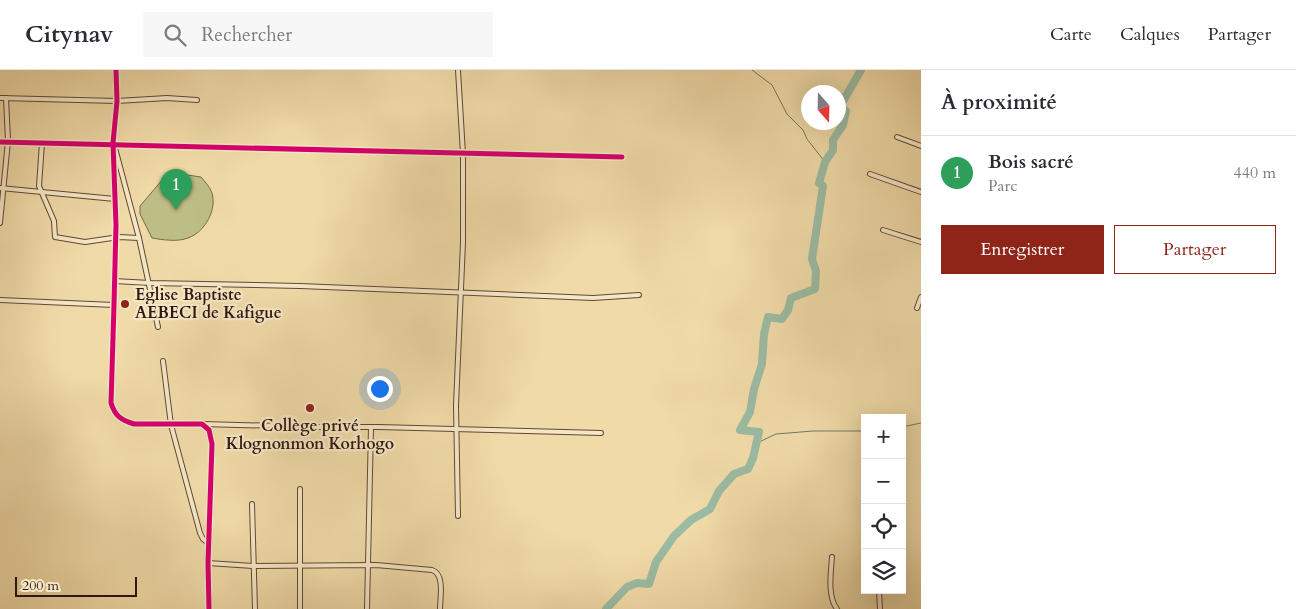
<!DOCTYPE html>
<html lang="fr">
<meta charset="utf-8">
<style>
:root{--surface:#fff;--page:#f7f7f7;--text:#2b2b33;--muted:#7c7c81;--line:#e1e1e2;--accent:#8f2418}
body{margin:0;font-family:Cardo,serif;background:var(--page);color:var(--text)}
.controls{position:absolute;right:15px;bottom:15px;display:grid;overflow:hidden;border-radius:0px;box-shadow:0 5px 20px #0002}
.controls button{width:45px;height:45px;display:grid;place-items:center;padding:0;border:0;border-bottom:1px solid var(--line);background:var(--surface);color:var(--text);font:25px sans-serif}
.compass{position:absolute;left:801px;top:15px;width:45px;height:45px;border-radius:50%;background:var(--surface);box-shadow:0 5px 20px #0002;rotate:160deg}
.scale{position:absolute;left:15px;bottom:12px;width:122px;box-sizing:border-box;padding-left:5px;border:2px solid #30180f;border-top:0;font-size:14px;line-height:18px;white-space:nowrap;color:#30180f;-webkit-text-stroke:4px #f5e7c6;paint-order:stroke}
.you{position:absolute;left:379px;top:318px;width:18px;height:18px;margin:-12px;border:4px solid #fff;border-radius:50%;background:#1a73e8;box-shadow:0 0 0 8px #1a73e833}
.badge{display:grid;place-items:center;width:32px;height:32px;border-radius:50%;background:var(--accent);color:#fff;font-size:16px;font-weight:700}
.pin{position:absolute;translate:-50% -41px;filter:drop-shadow(0 1px 2px #0008)}
.pin::after{content:'';position:absolute;top:26px;width:18px;height:15px;background:inherit;clip-path:polygon(0 0,100% 0,50% 100%)}
.list{margin:0;padding:0;list-style:none}
h2{display:flex;justify-content:space-between;align-items:center;height:65px;margin:0;padding:0 20px;font-size:21px}
h2 small{font-size:16px;font-weight:400;color:var(--muted)}
.list li{display:grid;grid-template-columns:32px 1fr auto;gap:15px;align-items:center;box-sizing:border-box;height:75px;padding:0 20px;border-top:1px solid var(--line)}
.list b{display:block;font-size:19px;white-space:nowrap}
.list p{margin:0;font-size:16px;white-space:nowrap;color:var(--muted)}
.list em{font-size:16px;font-style:normal;color:var(--muted)}
.actions{display:flex;gap:10px;padding:15px 20px}
.actions a{flex:1;padding:11px 0;border:1px solid var(--accent);border-radius:0px;text-align:center;font-size:18px;color:var(--accent)}
.actions .main{background:var(--accent);color:#fff}
.icon{flex:none;width:28px;height:28px;fill:none;stroke:currentColor;stroke-width:2;stroke-linecap:round;stroke-linejoin:round}
.map{position:relative;flex:none;width:921px;height:539px;overflow:hidden}
header{display:flex;align-items:center;gap:30px;box-sizing:border-box;height:70px;padding:0 25px;background:var(--surface);border-bottom:1px solid var(--line)}
header strong{font-size:24px}
nav{display:flex;gap:28px;margin-inline-start:auto;font-size:18px}
.search{width:350px;height:45px;background:var(--page);display:flex;align-items:center;gap:12px;box-sizing:border-box;padding:0 18px;border-radius:0px;color:var(--muted);font-size:19px}
main{display:flex}
aside{flex:1;background:var(--surface)}
.map>svg:first-child{display:block}
</style>
<header>
<strong>Citynav</strong>
<div class="search"><svg class="icon" aria-label="search" viewBox="0 0 24 24"><circle cx="10" cy="10" r="6"/><path d="M15 15l6 6"/></svg>Rechercher</div>
<nav><a>Carte</a><a>Calques</a><a>Partager</a></nav>
</header>
<main>
<div class="map">
<svg width="921" height="539" viewBox="0 0 921 539">
<rect width="100%" height="100%" fill="#f0daa8"/>
<filter id="stains"><feTurbulence type="fractalNoise" baseFrequency=".004" numOctaves="4"/><feColorMatrix values="0 0 0 0 .2 0 0 0 0 .09 0 0 0 0 .02 0 0 0 .5 -.17"/></filter>
<radialGradient id="worn" r=".72"><stop offset=".6" stop-color="#630" stop-opacity="0"/><stop offset="1" stop-color="#630" stop-opacity=".3"/></radialGradient>
<path fill="#bdbe85" stroke="#766b4a" d="M181 104 201 107C205 112 210 117 212 123 217 140 205 162 188 168 178 172 163 170 152 168L140 144V136L163 109Z"/>
<g fill="none" stroke-linecap="round" stroke-linejoin="round">
<g stroke="#707a68" stroke-width="1">
<polyline points="752,0 772,15 787,44 803,60 807,69 825,92"/>
<polyline points="902,357 921,353"/>
<polyline points="757,373 776,364 813,361 865,361"/>
</g>
<polyline stroke="#9bbba3" stroke-width="8" points="606,539 627,517 637,513 649,514 656,492 674,466 691,450 710,439 719,421 734,404 748,399 753,388 759,362 740,360 750,342 754,319 762,294 764,264 768,247 782,249 788,240 791,228 815,219 816,201 812,189 823,116 819,113 825,92 833,80 833,70 843,55 846,41 841,38 842,33 861,0"/>
<defs>
<g id="minor">
<polyline points="458,0 463,84 463,172 456,335 458,446"/>
<polyline points="0,28 117,31 167,28 197,30"/>
<polyline points="897,67 921,76"/>
<polyline points="0,72 622,87"/>
<polyline points="42,73 39,116 54,151 55,167 85,172 119,167 139,168"/>
<polyline points="115,78 139,168 158,257"/>
<polyline points="870,104 921,122"/>
<polyline points="0,118 115,129"/>
<polyline points="0,153 8,71 6,28"/>
<polyline points="883,160 921,172"/>
<polyline points="114,211 150,213 300,216 593,228 639,225"/>
<polyline points="0,230 114,235"/>
<polyline points="917,238 921,227"/>
<polyline points="163,291 171,355 200,463 203,469 208,473"/>
<polyline points="202,354 319,357 379,357 601,363"/>
<polyline points="252,434 255,539"/>
<path d="M832 487C831 502 827 526 837 539"/>
<path d="M208 493 253 496 376 495 432 500C445 504 440 528 440 539"/>
<polyline points="879,520 880,539"/>
<polyline points="300,539 300,419"/>
<polyline points="367,539 371,357"/>
</g>
<path id="tertiary" d="M116 0 117 31 113 73 116 155 114 235 111 333C115 346 121 350 134 354H202L209 360 212 374 208 493 209 539"/>
</defs>
<use href="#minor" stroke="#604835" stroke-width="6"/>
<use href="#tertiary" stroke="#604835" stroke-width="7"/>
<use href="#minor" stroke="#f5e7c6" stroke-width="4"/>
<use href="#tertiary" stroke="#f5e7c6" stroke-width="4.5"/>
<defs>
<g id="cycleway">
<path d="M116 0 117 31 113 73 116 155 114 235 111 333C115 346 121 350 134 354H202L209 360 212 374 208 493 209 539"/>
<polyline points="0,72 622,87"/>
</g>
</defs>
<use href="#cycleway" stroke="#f5e7c6" stroke-width="8"/>
<use href="#cycleway" stroke="#d6006c" stroke-width="5"/>
</g>
<g fill="#8f2418" stroke="#f5e7c6" stroke-width="2">
<circle cx="125" cy="234" r="5"/>
<circle cx="310" cy="338" r="5"/>
</g>
<g text-anchor="middle" dominant-baseline="central" stroke-width="4.5" stroke-linejoin="round" paint-order="stroke">
<g font-size="16" font-weight="bold" fill="#30180f" stroke="#f5e7c6" text-anchor="start">
<text x="135" y="225">Eglise Baptiste<tspan x="135" dy="18">AEBECI de Kafigue</tspan></text>
<text x="310" y="356" text-anchor="middle">Collège privé<tspan x="310" dy="18">Klognonmon Korhogo</tspan></text>
</g>
</g>
<rect width="100%" height="100%" filter="url(#stains)"/>
<rect width="100%" height="100%" fill="url(#worn)"/>
</svg>
<div class="controls">
<button>+</button>
<button>−</button>
<button><svg class="icon" aria-label="locate" viewBox="0 0 24 24"><circle cx="12" cy="12" r="6"/><path d="M12 2v4M12 18v4M2 12h4M18 12h4"/></svg></button>
<button><svg class="icon" aria-label="layers" viewBox="0 0 24 24"><path d="M12 4l9 5-9 5-9-5zM3 14l9 5 9-5"/></svg></button>
</div>
<svg class="compass" viewBox="-18 -18 36 36"><path d="M0-13l5 13h-10z" fill="#e53935"/><path d="M0 13l5-13h-10z" fill="#7c7c81"/></svg>
<div class="scale">200 m</div>
<div class="you"></div>
<div class="pin badge" style="left:176px;top:140px;background:#2e9e5b">1</div>
</div>
<aside>
<h2>À proximité<small></small></h2>
<ul class="list">
<li><span class="badge" style="background:#2e9e5b">1</span><div><b>Bois sacré</b><p>Parc</p></div><em>440 m</em></li>
</ul>
<div class="actions"><a class="main">Enregistrer</a><a>Partager</a></div>
</aside>
</main>
